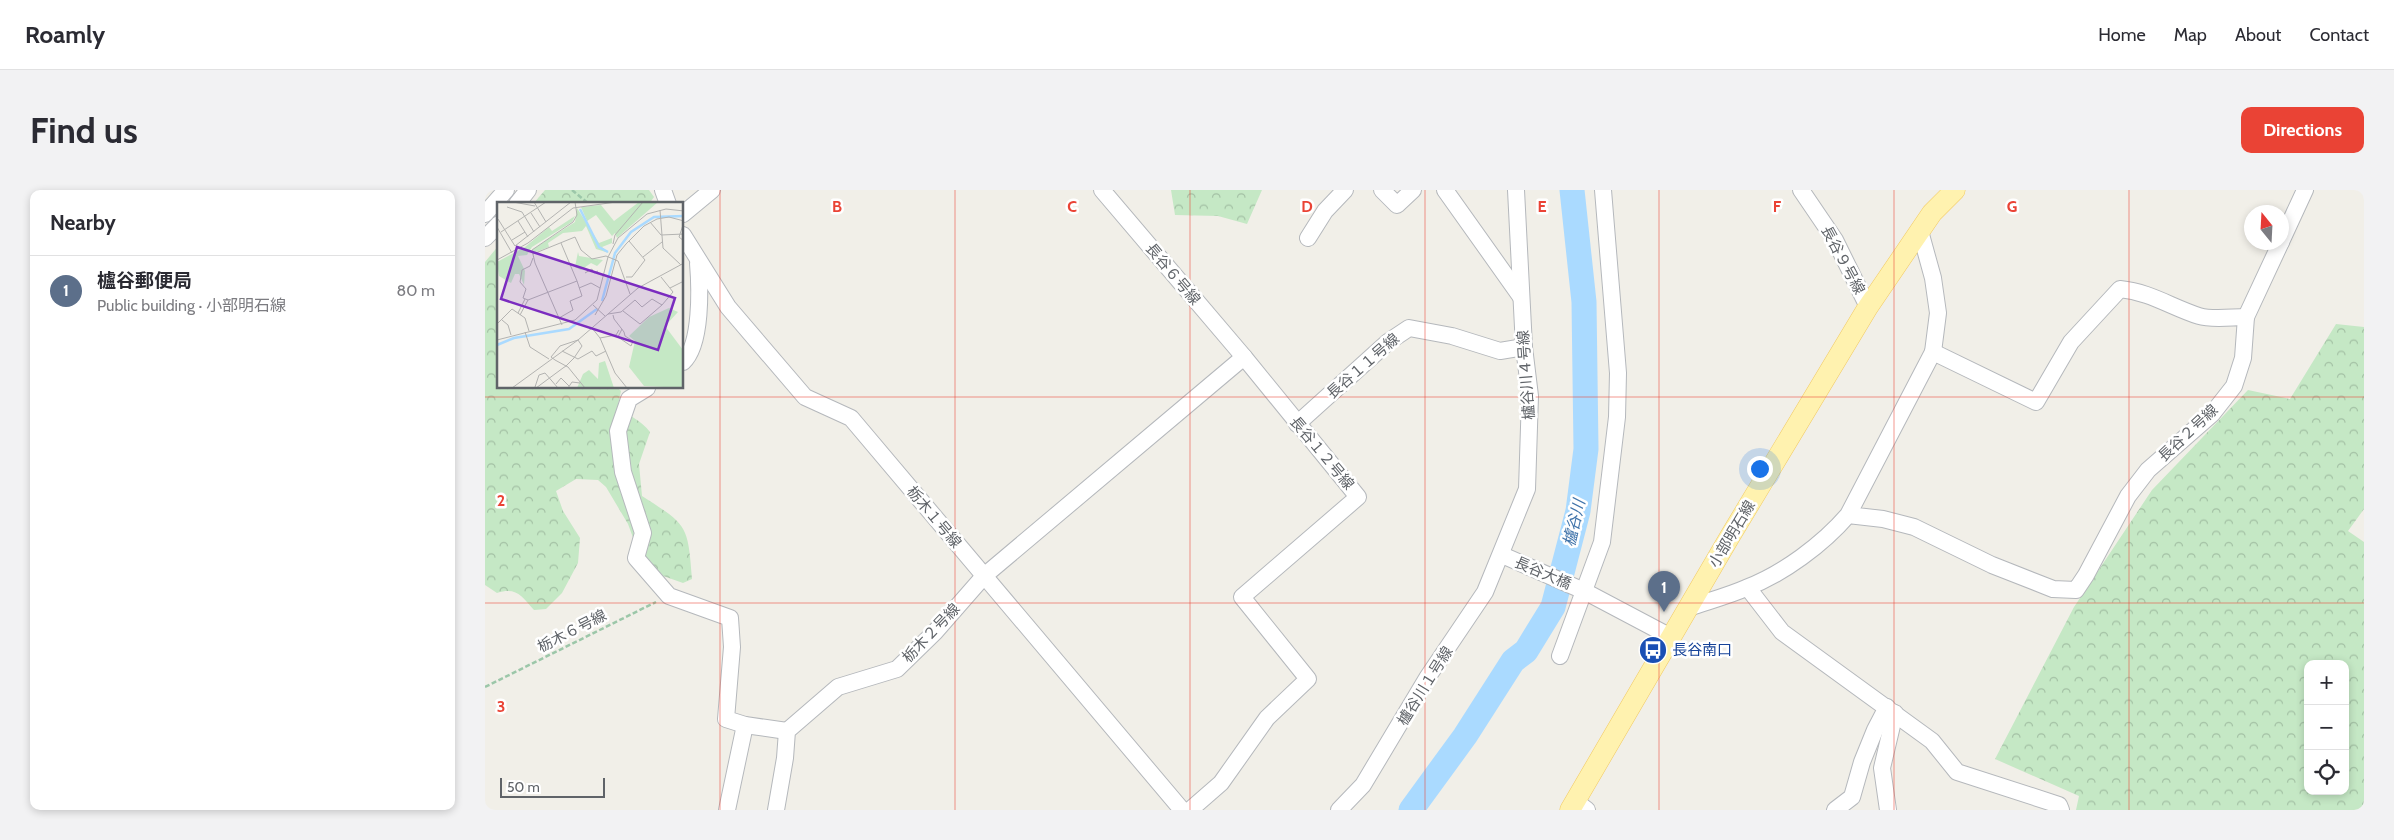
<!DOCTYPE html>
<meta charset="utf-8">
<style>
:root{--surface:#fff;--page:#f2f2f3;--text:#2b2b33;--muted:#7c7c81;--line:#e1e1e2;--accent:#ea4335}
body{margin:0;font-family:Cabin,"Noto Sans JP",sans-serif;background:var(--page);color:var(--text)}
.controls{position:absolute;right:15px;bottom:15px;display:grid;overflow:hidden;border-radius:10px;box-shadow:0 2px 8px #0003}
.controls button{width:45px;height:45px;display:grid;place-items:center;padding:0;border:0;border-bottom:1px solid var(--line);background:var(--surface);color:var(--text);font:25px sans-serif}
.compass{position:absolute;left:1759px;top:15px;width:45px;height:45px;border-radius:50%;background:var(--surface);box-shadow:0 2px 8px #0003;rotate:342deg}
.scale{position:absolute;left:15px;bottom:12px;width:105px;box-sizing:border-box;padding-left:5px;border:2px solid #5f6368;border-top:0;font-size:14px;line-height:18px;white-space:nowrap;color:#5f6368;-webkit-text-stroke:4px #fff;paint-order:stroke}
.you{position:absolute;left:1274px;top:278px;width:18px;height:18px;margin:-12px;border:4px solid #fff;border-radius:50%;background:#1a73e8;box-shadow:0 0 0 8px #1a73e833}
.badge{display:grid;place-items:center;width:32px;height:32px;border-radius:50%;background:var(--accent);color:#fff;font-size:16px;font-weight:700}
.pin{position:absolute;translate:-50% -41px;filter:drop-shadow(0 1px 2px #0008)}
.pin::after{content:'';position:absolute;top:26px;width:18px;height:15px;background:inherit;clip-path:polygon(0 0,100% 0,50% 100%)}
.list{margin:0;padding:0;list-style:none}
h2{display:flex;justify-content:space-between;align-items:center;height:65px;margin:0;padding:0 20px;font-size:21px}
h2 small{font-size:16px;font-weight:400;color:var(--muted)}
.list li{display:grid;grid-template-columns:32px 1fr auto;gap:15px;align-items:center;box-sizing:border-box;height:70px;padding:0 20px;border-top:1px solid var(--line)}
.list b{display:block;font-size:19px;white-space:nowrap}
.list p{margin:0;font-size:16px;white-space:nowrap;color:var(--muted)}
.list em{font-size:16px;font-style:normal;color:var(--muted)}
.icon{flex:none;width:28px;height:28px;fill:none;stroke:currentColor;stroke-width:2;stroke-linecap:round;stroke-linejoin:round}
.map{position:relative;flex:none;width:1879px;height:620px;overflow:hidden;border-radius:10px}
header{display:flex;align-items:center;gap:30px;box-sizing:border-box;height:70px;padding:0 25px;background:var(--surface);border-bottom:1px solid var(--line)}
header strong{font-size:24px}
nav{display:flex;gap:28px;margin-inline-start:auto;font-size:18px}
.intro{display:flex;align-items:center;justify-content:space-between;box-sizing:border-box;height:120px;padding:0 30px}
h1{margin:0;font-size:35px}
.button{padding:12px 22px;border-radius:10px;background:var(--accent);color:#fff;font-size:18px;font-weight:700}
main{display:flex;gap:30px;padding:0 30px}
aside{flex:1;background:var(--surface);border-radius:10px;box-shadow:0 2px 8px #0003}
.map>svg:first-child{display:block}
</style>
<header>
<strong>Roamly</strong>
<nav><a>Home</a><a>Map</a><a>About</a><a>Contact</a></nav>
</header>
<div class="intro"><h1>Find us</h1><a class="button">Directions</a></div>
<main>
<aside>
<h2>Nearby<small></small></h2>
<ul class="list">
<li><span class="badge" style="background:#5c6f8a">1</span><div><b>櫨谷郵便局</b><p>Public building · 小部明石線</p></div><em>80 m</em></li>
</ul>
</aside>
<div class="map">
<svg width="1879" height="620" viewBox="0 0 1879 620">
<defs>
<pattern id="forest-crowns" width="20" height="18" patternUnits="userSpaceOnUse" patternTransform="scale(1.25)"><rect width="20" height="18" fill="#c5e8c5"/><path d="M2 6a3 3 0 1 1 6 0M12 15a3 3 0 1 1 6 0" fill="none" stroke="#a3c0a4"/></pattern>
</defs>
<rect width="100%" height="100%" fill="#f1efe8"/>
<g fill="url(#forest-crowns)" fill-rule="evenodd">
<polygon points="60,0 164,0 169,7 164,14 48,14"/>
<polygon points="686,0 777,0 762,34 733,26 690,25"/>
<path d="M14 55V198H133L136 201 133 215C143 226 156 230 165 242L154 274 157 306C202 335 203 334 207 389L198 393 167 382 154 364 143 334 121 297 113 290 91 289 71 301 78 321 95 348 93 373 77 403 61 419 49 420C36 406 32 397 12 403L0 395V72Z"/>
<path d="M1851 134 1879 137V319L1863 341 1879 352V620H1591L1594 606 1510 569 1589 417 1667 300 1763 200 1805 209ZM1823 474H1860V601H1823Z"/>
</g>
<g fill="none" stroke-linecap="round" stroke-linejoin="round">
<polyline stroke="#aadaff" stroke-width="25" points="926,620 980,546 1028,471 1041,461 1068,417 1093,321 1101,259 1099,112 1087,0"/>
<defs>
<g id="minor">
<polyline points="178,0 183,14"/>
<polyline points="617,0 759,167"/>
<polyline points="897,0 912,15 928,0"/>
<polyline points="960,0 1036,107"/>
<polyline points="1316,0 1350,50 1383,117"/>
<polyline points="32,14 43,0"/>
<polyline points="0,24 21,0"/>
<polyline points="198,24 227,0"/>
<polyline points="1435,41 1448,88 1453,123 1448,162"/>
<polyline points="198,45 243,117 320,207 366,228 697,620"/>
<polyline points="0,48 14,34"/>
<polyline points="823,48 840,21 860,0"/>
<polyline points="1796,52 1820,0"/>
<polyline points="1761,127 1796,52"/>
<path d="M198 172C217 155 215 97 213 73"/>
<polyline points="162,198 144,209 133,241 138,282 158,343 151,368 184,406 245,428 247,457 241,529 260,535 302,541"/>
<polyline points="812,234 903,152 924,138 967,146 1015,161 1039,157"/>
<polyline points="1017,365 1099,401 1186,447"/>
<polyline points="1263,398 1297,442 1447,551 1472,582 1574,615 1576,620"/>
<path d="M1203 418C1223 411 1243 406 1261 398 1298 384 1338 354 1363 325L1448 162 1551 212 1586 152 1635 99C1665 102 1686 117 1714 126 1727 130 1747 127 1761 127L1758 168 1749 196 1727 224 1663 280 1643 306 1601 385 1591 400 1568 399 1507 375 1429 337 1398 329 1363 325"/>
<polyline points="1075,466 1117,352 1132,227 1133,183 1118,0"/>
<polyline points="1090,611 1102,620"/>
<polyline points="242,620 260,535"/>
<polyline points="291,620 300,568 302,541 353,497 412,479 450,442 499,386 759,167 873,307 757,407 823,489 782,528 736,593 705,620"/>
<polyline points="854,620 878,595 942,488 1000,402 1042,299 1045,206 1039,157 1031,0"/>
<polyline points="1350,620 1367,607 1377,572 1390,540 1402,517"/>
<polyline points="1403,620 1397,578 1410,523"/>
</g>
<polyline id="major" points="1085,620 1244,348 1383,117 1447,23 1470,0"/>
</defs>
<use href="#minor" stroke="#b5b8bc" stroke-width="18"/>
<use href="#major" stroke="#f2c960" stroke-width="21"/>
<g stroke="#9cc7a9" stroke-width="2.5" stroke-dasharray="5 2.5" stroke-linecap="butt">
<polyline points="87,0 104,14"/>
<polyline points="0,497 171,412"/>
</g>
<use href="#minor" stroke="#fff" stroke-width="16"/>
<use href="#major" stroke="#fff2af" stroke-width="20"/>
</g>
<path fill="none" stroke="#ea4335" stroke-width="1" stroke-opacity="0.55" d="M235 0V620M470 0V620M705 0V620M940 0V620M1174 0V620M1409 0V620M1644 0V620M0 207H1879M0 413H1879"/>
<defs>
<symbol id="bus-disc" viewBox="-11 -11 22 22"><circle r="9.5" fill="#1a4fb4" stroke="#fff"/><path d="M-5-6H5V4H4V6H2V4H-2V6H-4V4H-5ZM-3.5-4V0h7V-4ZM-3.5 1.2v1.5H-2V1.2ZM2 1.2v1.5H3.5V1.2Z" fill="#fff"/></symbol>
</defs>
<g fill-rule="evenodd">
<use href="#bus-disc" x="1152" y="444" width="32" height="32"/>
</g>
<g text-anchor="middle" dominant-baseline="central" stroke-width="5" stroke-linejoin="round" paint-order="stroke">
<g font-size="15" fill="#5f6368" stroke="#fff">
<text transform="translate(1358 70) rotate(62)">長谷９号線</text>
<text transform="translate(688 84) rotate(50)">長谷６号線</text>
<text transform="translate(878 176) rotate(-41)">長谷１１号線</text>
<text transform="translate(1041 185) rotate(-94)">櫨谷川４号線</text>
<text transform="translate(1703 243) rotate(-43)">長谷２号線</text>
<text transform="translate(837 263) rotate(50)">長谷１２号線</text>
<text transform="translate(449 327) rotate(50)">栃木１号線</text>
<text transform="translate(1247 344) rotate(-59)">小部明石線</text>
<text transform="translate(1058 383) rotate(23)">長谷大橋</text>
<text transform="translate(87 441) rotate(-27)">栃木６号線</text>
<text transform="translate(446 443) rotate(-46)">栃木２号線</text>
<text transform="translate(940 496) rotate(-58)">櫨谷川１号線</text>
</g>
<g font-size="15" fill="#164399" stroke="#fff" text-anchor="start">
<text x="1187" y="460">長谷南口</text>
</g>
<g font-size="16" font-style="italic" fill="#4174aa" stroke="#fff">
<text transform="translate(1089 333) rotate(-77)">櫨谷川</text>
</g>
</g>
<g transform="translate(12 12)">
<rect width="186" height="186" fill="#f1efe8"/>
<path d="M142 0H161L120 36 118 31 115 34 99 13 90 19 84 5 104 3 117 19ZM80 6 102 41 115 36V41L105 45 112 51 99 47 89 24 85 29 66 31 51 41 52 45 36 51V47L78 20ZM78 14 75 20 35 45 30 53 21 54 28 69 27 83 22 72H18L14 81 2 74 0 60 28 45 52 25 55 29ZM81 50 82 54 106 58 100 64 94 61 84 68 78 65ZM172 106 181 110 168 124 186 148V186L147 184 132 165 138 139 132 134 152 115ZM108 159 117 186H80L86 172 92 168 101 177 102 161Z" fill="#c5e8c5"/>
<path fill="none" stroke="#aadaff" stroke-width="2.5" d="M83 7 102 45 111 50M105 99 118 51 134 30 157 15 187 14M0 143 17 136 72 127 100 107"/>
<path fill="none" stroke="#b3b3b1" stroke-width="1" d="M16 0 38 4M37 0 49 20M10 5 25 10 37 30M163 8 166 46 184 63M34 11 43 25M1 17 18 44 74 0M21 19 31 35M153 20 164 33 187 32M187 20 182 35 187 39M0 25 15 51M4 30 49 0M15 38 28 30M64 41 80 79M116 42 118 33 146 0M36 52 78 35 84 48 95 57 109 54 121 59 133 92M146 55 165 40M0 58 31 41 76 6 119 0M88 71 95 67 97 71 101 69M129 75H135L148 58 132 39M164 75 176 90M82 86 94 81 103 86M173 86 187 79M31 98 26 96 29 87 23 80 25 68 33 64 36 56M96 103 108 114M165 103 176 90M21 111 28 97M111 112 124 110 138 98 145 105 155 97 165 103 143 122 126 109M23 113 31 98 80 79 85 94 73 99 76 108 62 116M98 113 109 94 120 53 129 42 147 24 160 17 172 15 187 19M116 113 117 117 124 126 127 130 128 134 136 139 134 144 121 135 125 127M5 118 11 123 14 133M0 122 15 107 28 116 32 129M65 123 38 61 35 48 76 20 80 13 78 0M95 126 103 136 119 133 122 128M28 130 33 145 52 157M103 136 118 171 130 186M0 138 78 118 100 98 111 55 121 36 150 12 169 7 187 9M65 149 81 157 95 149 99 154 109 149M59 182 64 176 72 184M38 185 42 173 48 171 61 186M15 186 81 138 141 86 187 61M39 186 66 166 69 164 77 156 85 144 81 138 63 144 54 155 58 158 69 164 71 165 88 186M71 186 75 180 83 181"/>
<path fill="#7b2cbf" fill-opacity="0.15" stroke="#7b2cbf" stroke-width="2.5" d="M20 45 178 96 161 148 4 97Z"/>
<rect width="186" height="186" fill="none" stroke="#5f6368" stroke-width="2.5"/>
</g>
<g font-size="16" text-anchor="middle" font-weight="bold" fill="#ea4335" stroke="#fff" stroke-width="5" stroke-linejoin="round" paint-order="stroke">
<text x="352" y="22">B</text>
<text x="587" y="22">C</text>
<text x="822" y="22">D</text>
<text x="1057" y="22">E</text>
<text x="1292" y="22">F</text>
<text x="1527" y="22">G</text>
<text x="16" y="316">2</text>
<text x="16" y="522">3</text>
</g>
</svg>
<div class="controls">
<button>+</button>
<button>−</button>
<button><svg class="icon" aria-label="locate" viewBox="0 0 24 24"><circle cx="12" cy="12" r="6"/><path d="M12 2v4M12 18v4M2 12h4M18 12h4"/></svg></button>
</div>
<svg class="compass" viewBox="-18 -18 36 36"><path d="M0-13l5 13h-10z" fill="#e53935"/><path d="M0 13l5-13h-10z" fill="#7c7c81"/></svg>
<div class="scale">50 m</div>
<div class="you"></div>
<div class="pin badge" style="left:1179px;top:422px;background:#5c6f8a">1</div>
</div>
</main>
